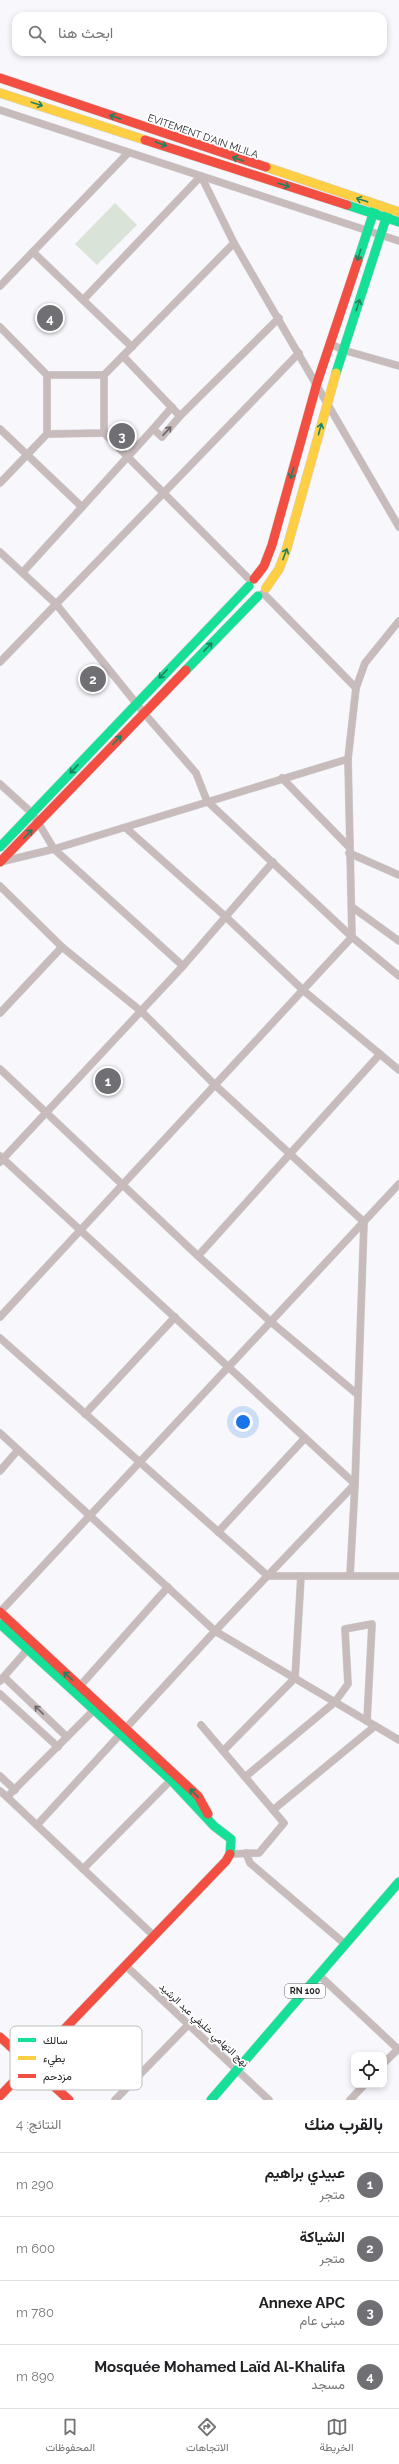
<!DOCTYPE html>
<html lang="ar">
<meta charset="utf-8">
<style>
:root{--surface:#fff;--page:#f6f6f6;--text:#202124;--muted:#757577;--line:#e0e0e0;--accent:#707074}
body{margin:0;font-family:Raleway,Vazirmatn,sans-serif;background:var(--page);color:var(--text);direction:rtl}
.controls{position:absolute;right:12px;bottom:12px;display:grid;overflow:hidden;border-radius:8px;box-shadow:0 2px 6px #0003}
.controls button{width:36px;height:36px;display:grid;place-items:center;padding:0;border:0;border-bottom:1px solid var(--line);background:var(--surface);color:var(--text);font:20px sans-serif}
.you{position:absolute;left:243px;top:1422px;width:14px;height:14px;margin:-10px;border:3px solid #fff;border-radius:50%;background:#1a73e8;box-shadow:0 0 0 6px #1a73e833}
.badge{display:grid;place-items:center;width:26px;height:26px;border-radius:50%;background:var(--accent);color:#fff;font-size:13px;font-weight:700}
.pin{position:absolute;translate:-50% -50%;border:2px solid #fff;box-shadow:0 1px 4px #0006}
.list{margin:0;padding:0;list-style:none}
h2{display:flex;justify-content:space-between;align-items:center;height:52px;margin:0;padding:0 16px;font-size:17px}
h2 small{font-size:13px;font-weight:400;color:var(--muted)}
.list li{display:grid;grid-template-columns:26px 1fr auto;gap:12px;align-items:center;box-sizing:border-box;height:64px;padding:0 16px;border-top:1px solid var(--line)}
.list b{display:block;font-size:15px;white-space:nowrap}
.list p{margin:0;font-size:13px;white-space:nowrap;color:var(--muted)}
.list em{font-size:13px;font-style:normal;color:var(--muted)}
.icon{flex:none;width:22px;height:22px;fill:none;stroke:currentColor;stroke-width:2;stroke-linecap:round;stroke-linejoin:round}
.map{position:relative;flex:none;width:399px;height:2100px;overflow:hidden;direction:ltr}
.search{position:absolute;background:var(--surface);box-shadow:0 2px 6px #0003;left:12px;right:12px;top:12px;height:44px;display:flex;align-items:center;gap:10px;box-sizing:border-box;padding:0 14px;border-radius:12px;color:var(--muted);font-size:15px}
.sheet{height:308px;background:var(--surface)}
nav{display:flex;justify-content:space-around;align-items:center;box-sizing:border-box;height:56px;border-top:1px solid var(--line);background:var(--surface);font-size:11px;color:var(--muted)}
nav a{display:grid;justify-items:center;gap:2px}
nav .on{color:var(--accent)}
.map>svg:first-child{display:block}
</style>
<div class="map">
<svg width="399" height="2100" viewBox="0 0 399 2100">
<rect width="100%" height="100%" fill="#f8f8fc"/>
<polygon fill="#dae3d8" points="115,203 137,225 97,265 75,244"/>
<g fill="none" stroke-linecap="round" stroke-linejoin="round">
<defs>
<g id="street">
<polyline points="0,110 399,241"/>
<polyline points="33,252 132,347"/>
<polyline points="0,286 128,153"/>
<polyline points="83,300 201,176 234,243 399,527"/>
<polyline points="0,327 47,375"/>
<polyline points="331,344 343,350 399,366"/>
<polyline points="123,356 180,416 279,318"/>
<polyline points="104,375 234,243"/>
<polyline points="172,407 153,429 162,437 180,416"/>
<polyline points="0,429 82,507"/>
<polyline points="104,433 251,581"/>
<polyline points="0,483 47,434 47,375 104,375 104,433 47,434"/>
<polyline points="0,552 56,604 144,713 196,773 207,801 352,937 399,976"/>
<polyline points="23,572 153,429"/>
<polyline points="263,593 356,688"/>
<polyline points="0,662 299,353"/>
<polyline points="282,778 349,847"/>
<polyline points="0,784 33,814 54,849 183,966"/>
<polyline points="126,828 226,917 304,991 399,1070"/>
<polyline points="349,853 399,875"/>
<polyline points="0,862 54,849 348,759"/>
<polyline points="0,886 62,947 142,1012 215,1085 364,1222 355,1484 215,1631 37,1825"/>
<polyline points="352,907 399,941"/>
<polyline points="0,1013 62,947"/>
<polyline points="0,1069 198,1256 271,1322 357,1394"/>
<polyline points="0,1156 355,1484 350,1576"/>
<polyline points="0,1162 183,966 273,862"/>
<polyline points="198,1256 380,1054"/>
<polyline points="0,1317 352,937 348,759 356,688 365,663 399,621"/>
<polyline points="0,1338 268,1576 399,1576"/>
<polyline points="85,1414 175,1317"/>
<polyline points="0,1433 215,1631 399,1740"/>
<polyline points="0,1471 18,1450"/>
<polyline points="218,1532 305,1438"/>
<polyline points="0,1612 399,1184"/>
<polyline points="4,1677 67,1737"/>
<polyline points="0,1681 28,1649"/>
<polyline points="80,1686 168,1587"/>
<polyline points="0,1694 58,1747"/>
<polyline points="98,1706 7,1797 154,1936"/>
<polyline points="201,1725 284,1823 259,1853 231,1854"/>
<polyline points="223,1751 295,1678 301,1576"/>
<polyline points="0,1776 15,1790"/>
<polyline points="245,1777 335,1702 348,1684 345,1629 372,1624 367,1721"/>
<polyline points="0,1791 7,1797"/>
<polyline points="273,1810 375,1726"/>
<polyline points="246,1853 250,1863 345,1944"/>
<polyline points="83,1869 171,1780"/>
<polyline points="125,1965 269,2100"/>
<polyline points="319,1975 399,2050"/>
<polyline points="384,2063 399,2048"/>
<polyline points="115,2100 189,2024"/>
<polyline points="350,2100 364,2085"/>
</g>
<g id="fast">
<polyline points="347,205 399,222"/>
<polyline points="358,260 375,208"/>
<polyline points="336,373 388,212"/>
<polyline points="186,670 258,596"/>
<polyline points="0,847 249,586"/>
<polyline points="0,1624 171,1780 214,1826 231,1839 230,1854"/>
<polyline points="211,2100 399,1882"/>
</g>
<g id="slow">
<polyline points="0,93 145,140"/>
<polyline points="266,167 399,212"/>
<polyline points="266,588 279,569 286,551 336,373"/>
</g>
<g id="jam">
<polyline points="0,78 266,167"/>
<polyline points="145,140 347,205"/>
<polyline points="254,579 264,566 272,545 317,383 358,260"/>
<polyline points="0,862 186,670"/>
<polyline points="0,1612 198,1796 208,1814"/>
<polyline points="0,2037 69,2100"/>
<polyline points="0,2096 226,1861 230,1854"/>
</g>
</defs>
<use href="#street" stroke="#d3d3d5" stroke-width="8"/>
<use href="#fast" stroke="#d3d3d5" stroke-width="10"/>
<use href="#slow" stroke="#d3d3d5" stroke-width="10"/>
<use href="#jam" stroke="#d3d3d5" stroke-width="10"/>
<use href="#street" stroke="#c7bbbb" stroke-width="7"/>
<use href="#fast" stroke="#16e098" stroke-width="9"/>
<use href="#slow" stroke="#ffcf43" stroke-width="9"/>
<use href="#jam" stroke="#f24e42" stroke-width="9"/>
</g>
<defs><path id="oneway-shaft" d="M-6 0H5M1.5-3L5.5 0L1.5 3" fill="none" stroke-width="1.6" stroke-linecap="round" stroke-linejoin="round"/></defs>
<g stroke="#1e8361">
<use href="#oneway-shaft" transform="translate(37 104) rotate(18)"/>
<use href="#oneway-shaft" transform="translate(115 117) rotate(-161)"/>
<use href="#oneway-shaft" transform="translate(161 144) rotate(19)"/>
<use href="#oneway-shaft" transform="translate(238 159) rotate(-161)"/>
<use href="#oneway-shaft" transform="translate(284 185) rotate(18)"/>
<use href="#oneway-shaft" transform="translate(362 200) rotate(-162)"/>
<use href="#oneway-shaft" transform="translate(359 255) rotate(107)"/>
<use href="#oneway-shaft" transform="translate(358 305) rotate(-72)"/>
<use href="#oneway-shaft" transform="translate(320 429) rotate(-75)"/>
<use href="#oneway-shaft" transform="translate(292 473) rotate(106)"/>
<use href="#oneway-shaft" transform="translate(285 554) rotate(-69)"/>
<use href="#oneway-shaft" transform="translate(208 647) rotate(-46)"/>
<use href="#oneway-shaft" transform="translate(163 674) rotate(134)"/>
<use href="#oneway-shaft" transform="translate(117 740) rotate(-46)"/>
<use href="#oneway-shaft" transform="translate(74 769) rotate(133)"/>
<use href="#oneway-shaft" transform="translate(28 834) rotate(-46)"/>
<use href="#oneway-shaft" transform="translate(68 1676) rotate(-137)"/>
<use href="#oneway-shaft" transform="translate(194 1793) rotate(-134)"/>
</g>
<g stroke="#6e696b">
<use href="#oneway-shaft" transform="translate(167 431) rotate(-47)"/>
<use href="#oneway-shaft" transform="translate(39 1710) rotate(-136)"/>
</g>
<g text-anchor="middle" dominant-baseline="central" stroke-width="3.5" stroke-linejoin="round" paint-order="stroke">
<rect fill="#fff" stroke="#67676a" stroke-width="1" x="285" y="1984" width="40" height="14" rx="3"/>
<g font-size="9" font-weight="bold" fill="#26262a">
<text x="305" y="1991">RN 100</text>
</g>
<g font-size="10" fill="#26262a" stroke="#fff">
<text transform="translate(203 136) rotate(19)">EVITEMENT D'AIN MLILA</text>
<text transform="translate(204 2025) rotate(43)">نهج التهامي خليفي عبد الرشيد</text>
</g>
</g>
<rect x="10" y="2026" width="132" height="64" rx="6" fill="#fff" stroke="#bebebf" stroke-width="1"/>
<rect x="18" y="2038" width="18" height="4" fill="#16e098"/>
<rect x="18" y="2056" width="18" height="4" fill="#ffcf43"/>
<rect x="18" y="2074" width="18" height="4" fill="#f24e42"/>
<g font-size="11" fill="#26262a">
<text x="43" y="2044">سالك</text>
<text x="43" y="2062">بطيء</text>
<text x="43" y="2080">مزدحم</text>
</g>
</svg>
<div class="controls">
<button><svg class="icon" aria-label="locate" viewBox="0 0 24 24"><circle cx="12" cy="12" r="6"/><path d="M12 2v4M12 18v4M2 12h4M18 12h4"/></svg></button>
</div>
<div class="you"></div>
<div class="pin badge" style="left:108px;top:1081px">1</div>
<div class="pin badge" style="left:93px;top:679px">2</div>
<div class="pin badge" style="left:122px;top:436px">3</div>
<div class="pin badge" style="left:50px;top:318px">4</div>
<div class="search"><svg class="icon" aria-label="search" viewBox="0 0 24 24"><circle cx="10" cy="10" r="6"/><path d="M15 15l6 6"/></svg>ابحث هنا</div>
</div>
<section class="sheet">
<h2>بالقرب منك<small>النتائج: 4</small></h2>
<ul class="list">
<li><span class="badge">1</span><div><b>عبيدي براهيم</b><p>متجر</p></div><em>290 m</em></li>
<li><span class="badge">2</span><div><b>الشياكة</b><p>متجر</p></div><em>600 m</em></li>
<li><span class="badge">3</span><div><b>Annexe APC</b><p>مبنى عام</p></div><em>780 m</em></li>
<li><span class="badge">4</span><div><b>Mosquée Mohamed Laïd Al-Khalifa</b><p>مسجد</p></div><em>890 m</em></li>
</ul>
</section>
<nav>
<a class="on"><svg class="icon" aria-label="map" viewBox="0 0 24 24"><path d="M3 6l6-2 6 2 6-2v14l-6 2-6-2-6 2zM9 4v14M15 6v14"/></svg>الخريطة</a>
<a><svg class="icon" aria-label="directions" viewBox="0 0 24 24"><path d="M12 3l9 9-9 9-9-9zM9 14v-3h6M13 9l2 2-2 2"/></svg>الاتجاهات</a>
<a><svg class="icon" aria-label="saved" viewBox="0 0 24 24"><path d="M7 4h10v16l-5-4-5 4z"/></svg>المحفوظات</a>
</nav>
